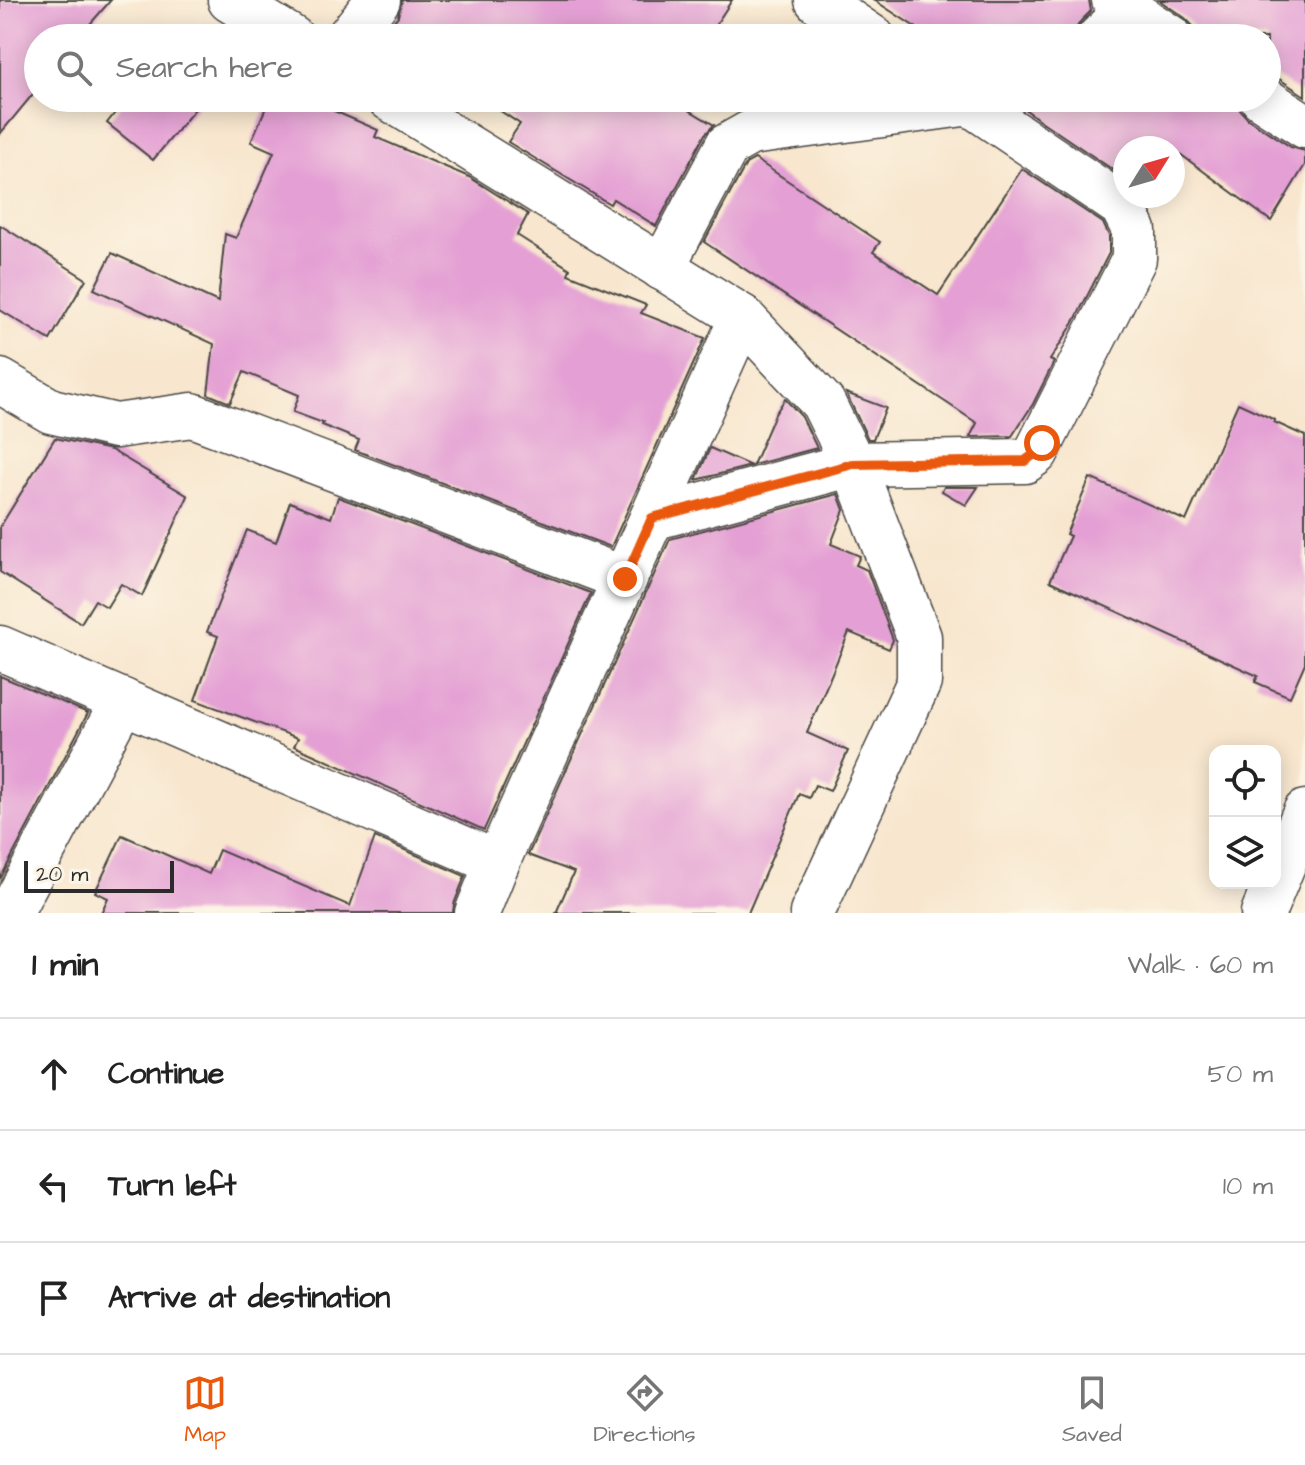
<!DOCTYPE html>
<meta charset="utf-8">
<style>
:root{--surface:#fff;--page:#f6f6f6;--text:#222;--muted:#767676;--line:#e0e0e0;--accent:#ea580c}
body{margin:0;font-family:"Architects Daughter",sans-serif;background:var(--page);color:var(--text)}
.controls{position:absolute;right:24px;bottom:24px;display:grid;overflow:hidden;border-radius:16px;box-shadow:0 4px 20px #0003}
.controls button{width:72px;height:72px;display:grid;place-items:center;padding:0;border:0;border-bottom:2px solid var(--line);background:var(--surface);color:var(--text);font:40px sans-serif}
.compass{position:absolute;left:1113px;top:136px;width:72px;height:72px;border-radius:50%;background:var(--surface);box-shadow:0 4px 20px #0003;rotate:53deg}
.scale{position:absolute;left:24px;bottom:20px;width:150px;box-sizing:border-box;padding-left:8px;border:4px solid #2b2b2b;border-top:0;font-size:22px;line-height:28px;white-space:nowrap;color:#2b2b2b;-webkit-text-stroke:6px #fcf5e5;paint-order:stroke}
.stop{position:absolute;width:24px;height:24px;margin:-18px;border:6px solid #ea580c;border-radius:50%;background:#fff}
.stop.end{background:#ea580c;border-color:#fff;box-shadow:0 2px 8px #0008}
.list{margin:0;padding:0;list-style:none}
h2{display:flex;justify-content:space-between;align-items:center;height:104px;margin:0;padding:0 32px;font-size:34px}
h2 small{font-size:26px;font-weight:400;color:var(--muted)}
.list li{display:grid;grid-template-columns:52px 1fr auto;gap:24px;align-items:center;box-sizing:border-box;height:112px;padding:0 32px;border-top:2px solid var(--line)}
.list b{display:block;font-size:30px;white-space:nowrap}
.list em{font-size:26px;font-style:normal;color:var(--muted)}
.icon{flex:none;width:44px;height:44px;fill:none;stroke:currentColor;stroke-width:2;stroke-linecap:round;stroke-linejoin:round}
.map{position:relative;flex:none;width:1305px;height:913px;overflow:hidden}
.search{position:absolute;background:var(--surface);box-shadow:0 4px 20px #0003;left:24px;right:24px;top:24px;height:88px;display:flex;align-items:center;gap:20px;box-sizing:border-box;padding:0 28px;border-radius:44px;color:var(--muted);font-size:30px}
.sheet{height:440px;background:var(--surface)}
nav{display:flex;justify-content:space-around;align-items:center;box-sizing:border-box;height:112px;border-top:2px solid var(--line);background:var(--surface);font-size:22px;color:var(--muted)}
nav a{display:grid;justify-items:center;gap:4px}
nav .on{color:var(--accent)}
.map>svg:first-child{display:block}
</style>
<div class="map">
<svg width="1305" height="913" viewBox="0 0 1305 913">
<rect width="100%" height="100%" fill="#fcf5e5"/>
<filter id="ink" filterUnits="userSpaceOnUse"><feTurbulence type="fractalNoise" baseFrequency=".0125" numOctaves="2"/><feDisplacementMap in="SourceGraphic" scale="16" xChannelSelector="R" yChannelSelector="G"/><feConvolveMatrix kernelMatrix="1 2 1 2 8 2 1 2 1" color-interpolation-filters="sRGB"/></filter>
<filter id="wash" filterUnits="userSpaceOnUse"><feTurbulence type="fractalNoise" baseFrequency=".006" numOctaves="4" result="noise"/><feDisplacementMap in="SourceGraphic" scale="32" xChannelSelector="R" yChannelSelector="G"/><feGaussianBlur stdDeviation="1.8" result="paint"/><feColorMatrix in="noise" values="0 0 0 0 0 0 0 0 0 0 0 0 0 0 0 0 0 1.4 0 .05"/><feComposite in="paint" operator="in"/></filter>
<g filter="url(#wash)">
<rect width="100%" height="100%" fill="#f8e6ce"/>
<g id="blocks">
<g fill="#e4a0d4">
<polygon points="0,0 111,0 78,38 38,38 38,88 0,134"/>
<polygon points="402,0 732,0 707,38 380,38 398,16"/>
<polygon points="874,0 1089,0 1091,11 1081,21 1075,30 1075,38 932,38"/>
<polygon points="1159,0 1305,0 1305,96 1276,77 1267,74 1267,38 1196,38 1193,26 1185,18"/>
<polygon points="127,98 204,98 153,160 107,123"/>
<polygon points="270,98 340,98 334,111 378,130 375,137 469,177 528,214 517,235 570,269 568,274 646,305 641,313 705,338 611,547 355,450 359,440 322,425 323,423 293,412 299,395 244,372 230,403 208,394 214,344 94,289 112,253 218,302 225,234 236,238 274,152 251,142"/>
<polygon points="481,98 669,98 714,125 705,134 656,226 613,199 610,204 508,142 520,124"/>
<polygon points="1018,98 1237,98 1240,110 1248,119 1291,147 1305,151 1305,165 1271,221 1180,154 1173,166 1173,148 1125,148 1125,178 1038,119 1017,103"/>
<polygon points="755,159 880,242 873,252 938,295 1022,169 1103,223 1109,236 1109,253 1073,324 1050,360 1054,362 1033,404 1012,436 970,437 977,423 704,242 746,164"/>
<polygon points="0,225 86,279 50,340 0,310"/>
<polygon points="846,393 886,408 873,439 868,439"/>
<polygon points="785,399 802,417 817,448 753,465 775,414"/>
<polygon points="1238,403 1275,420 1274,422 1305,436 1305,663 1290,697 1255,682 1258,676 1050,581 1070,536 1066,534 1090,478 1186,521"/>
<polygon points="55,438 111,450 188,496 142,596 121,584 107,607 95,600 81,623 0,572 0,527"/>
<polygon points="710,448 751,466 696,480"/>
<polygon points="944,487 978,487 966,505 942,491"/>
<polygon points="838,494 844,510 831,544 860,556 856,565 867,570 893,640 889,649 849,632 807,733 848,751 830,791 815,785 809,798 799,794 748,913 556,913 574,872 528,855 670,539"/>
<polygon points="338,497 591,593 484,830 294,746 298,738 195,700 218,636 207,632 247,530 276,542 290,502 331,518"/>
<polygon points="0,676 88,713 0,879"/>
<polygon points="122,835 209,874 219,850 350,906 375,837 465,876 454,904 453,913 101,913 108,898 95,892"/>
</g>
</g>
</g>
<g filter="url(#ink)">
<use href="#blocks" fill-opacity="0" stroke="#4a4743" stroke-width="2"/>
<g fill="none" stroke-linecap="round" stroke-linejoin="round">
<defs>
<g id="minor">
<polyline points="230,0 292,38"/>
<polyline points="817,0 873,38"/>
<polyline points="1114,0 1171,38"/>
<polyline points="348,38 378,0"/>
<polyline points="1099,38 1128,10"/>
<polyline points="389,98 742,317"/>
<polyline points="1262,98 1305,126"/>
<polyline points="662,268 727,146 750,133 993,100"/>
<polyline points="0,381 51,411 116,426 192,415 625,579"/>
<polyline points="652,518 853,464 1025,461 1036,453 1134,259 1134,230 1122,206 962,98"/>
<polyline points="0,648 497,863"/>
<polyline points="10,913 123,701"/>
<polyline points="477,913 497,863 742,317 823,403 853,464 919,637 919,682 812,913"/>
<polyline points="1263,913 1305,812"/>
</g>
</defs>
<use href="#minor" stroke="#4a4743" stroke-width="47"/>
<use href="#minor" stroke="#fff" stroke-width="44"/>
</g>
</g>
<g fill="none" stroke-linecap="round" stroke-linejoin="round" filter="url(#ink)">
<polyline stroke="#ea580c" stroke-width="10" points="625,579 652,518 853,464 1025,461 1036,453 1042,443"/>
</g>
</svg>
<div class="controls">
<button><svg class="icon" aria-label="locate" viewBox="0 0 24 24"><circle cx="12" cy="12" r="6"/><path d="M12 2v4M12 18v4M2 12h4M18 12h4"/></svg></button>
<button><svg class="icon" aria-label="layers" viewBox="0 0 24 24"><path d="M12 4l9 5-9 5-9-5zM3 14l9 5 9-5"/></svg></button>
</div>
<svg class="compass" viewBox="-18 -18 36 36"><path d="M0-13l5 13h-10z" fill="#e53935"/><path d="M0 13l5-13h-10z" fill="#767676"/></svg>
<div class="scale">20 m</div>
<div class="stop" style="left:1042px;top:443px"></div>
<div class="stop end" style="left:625px;top:579px"></div>
<div class="search"><svg class="icon" aria-label="search" viewBox="0 0 24 24"><circle cx="10" cy="10" r="6"/><path d="M15 15l6 6"/></svg>Search here</div>
</div>
<section class="sheet">
<h2>1 min<small>Walk · 60 m</small></h2>
<ul class="list">
<li><svg class="icon" aria-label="ahead" viewBox="0 0 24 24"><path d="M12 20V5M6 11l6-6 6 6"/></svg><div><b>Continue</b></div><em>50 m</em></li>
<li><svg class="icon" aria-label="left" viewBox="0 0 24 24"><path d="M17 20v-9H6M10 6l-5 5 5 5"/></svg><div><b>Turn left</b></div><em>10 m</em></li>
<li><svg class="icon" aria-label="arrive" viewBox="0 0 24 24"><path d="M6 21V4h12l-3 4 3 4H6"/></svg><div><b>Arrive at destination</b></div></li>
</ul>
</section>
<nav>
<a class="on"><svg class="icon" aria-label="map" viewBox="0 0 24 24"><path d="M3 6l6-2 6 2 6-2v14l-6 2-6-2-6 2zM9 4v14M15 6v14"/></svg>Map</a>
<a><svg class="icon" aria-label="directions" viewBox="0 0 24 24"><path d="M12 3l9 9-9 9-9-9zM9 14v-3h6M13 9l2 2-2 2"/></svg>Directions</a>
<a><svg class="icon" aria-label="saved" viewBox="0 0 24 24"><path d="M7 4h10v16l-5-4-5 4z"/></svg>Saved</a>
</nav>
